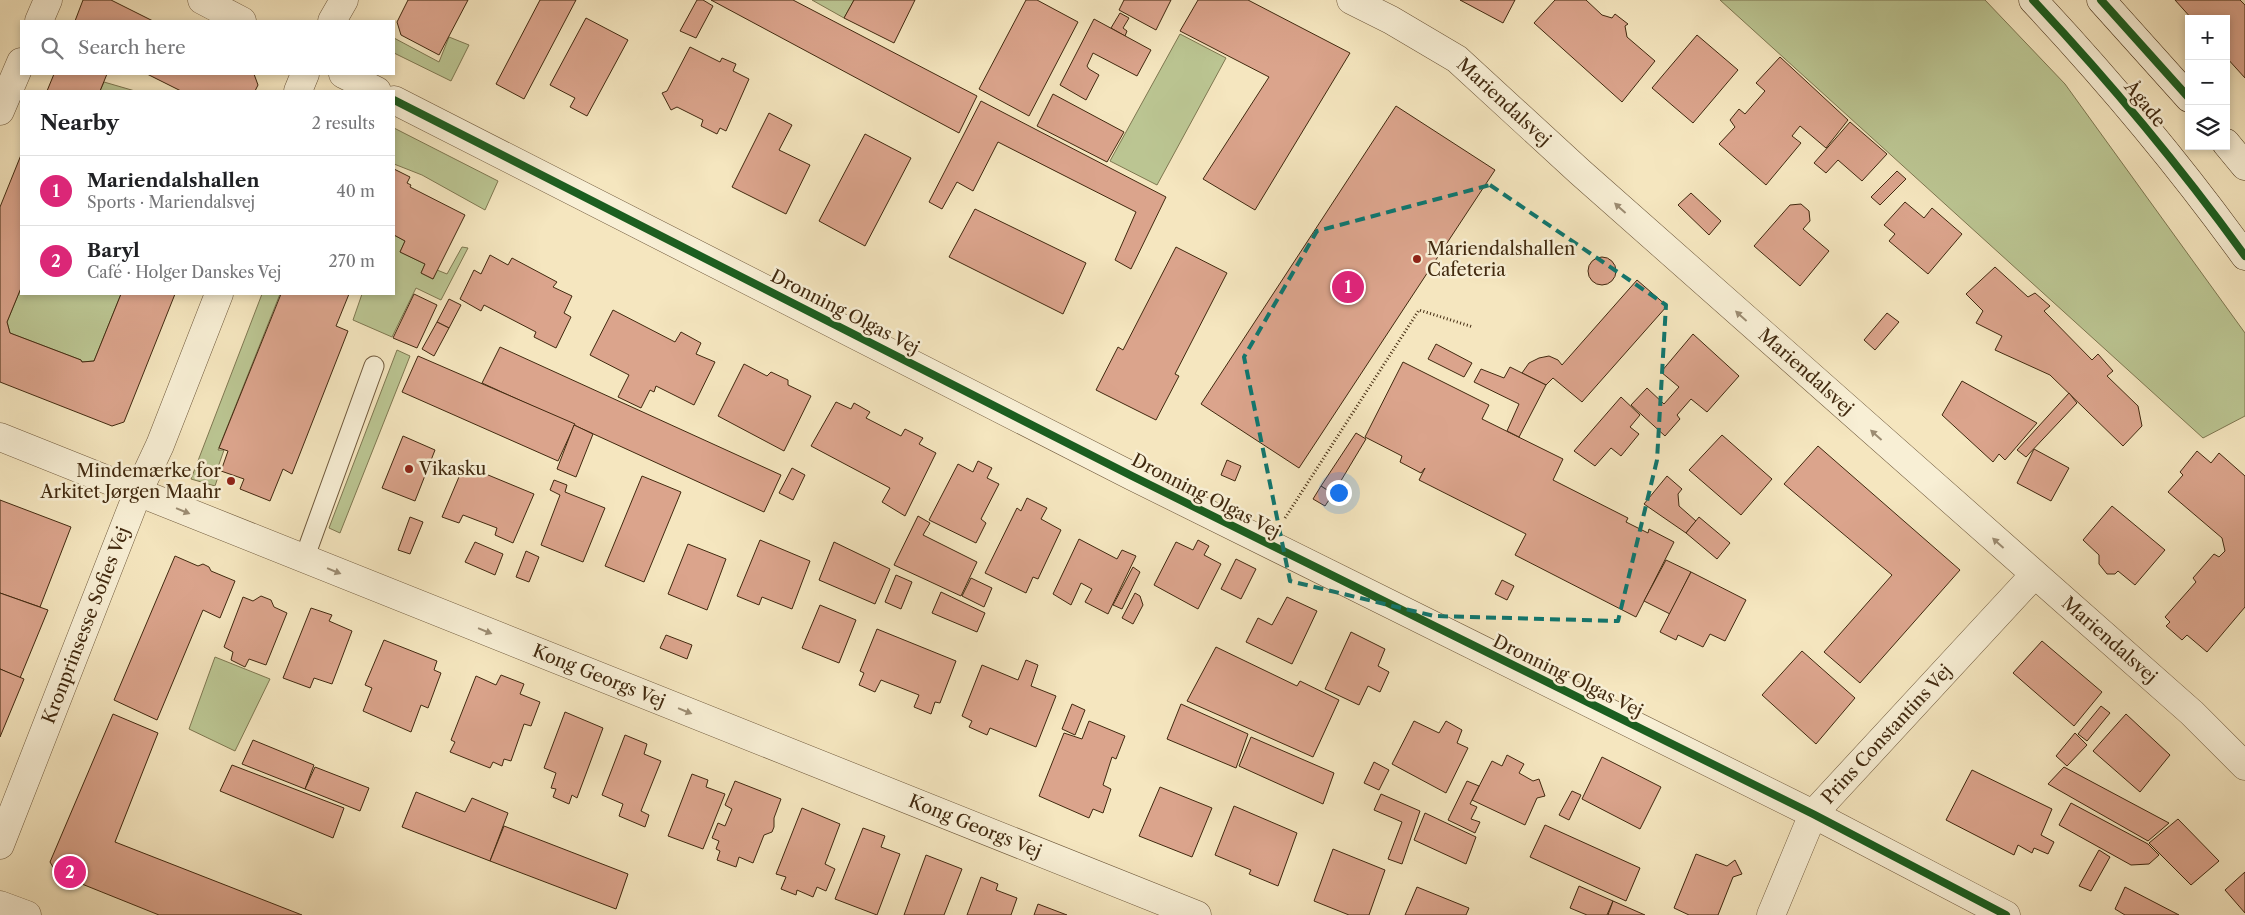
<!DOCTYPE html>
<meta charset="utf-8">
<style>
:root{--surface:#fff;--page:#f2f2f2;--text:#202124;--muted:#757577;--line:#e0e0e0;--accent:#db2777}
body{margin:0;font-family:"Libre Caslon Text",serif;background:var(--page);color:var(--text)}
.controls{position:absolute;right:15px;top:15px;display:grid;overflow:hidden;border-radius:0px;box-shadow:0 2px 8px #0003}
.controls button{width:45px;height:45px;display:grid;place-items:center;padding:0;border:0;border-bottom:1px solid var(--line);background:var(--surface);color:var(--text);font:25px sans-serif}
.you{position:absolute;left:1338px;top:492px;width:18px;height:18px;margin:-12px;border:4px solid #fff;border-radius:50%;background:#1a73e8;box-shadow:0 0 0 8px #1a73e833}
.badge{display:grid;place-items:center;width:32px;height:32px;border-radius:50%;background:var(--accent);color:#fff;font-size:16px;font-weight:700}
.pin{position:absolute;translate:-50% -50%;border:2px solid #fff;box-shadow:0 1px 5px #0006}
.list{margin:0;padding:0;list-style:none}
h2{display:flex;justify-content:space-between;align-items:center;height:65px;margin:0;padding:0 20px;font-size:21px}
h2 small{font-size:16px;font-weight:400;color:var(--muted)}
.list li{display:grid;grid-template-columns:32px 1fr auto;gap:15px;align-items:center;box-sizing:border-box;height:70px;padding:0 20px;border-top:1px solid var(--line)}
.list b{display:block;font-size:19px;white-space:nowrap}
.list p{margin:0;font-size:16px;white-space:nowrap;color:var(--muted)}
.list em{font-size:16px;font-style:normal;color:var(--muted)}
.icon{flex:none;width:28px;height:28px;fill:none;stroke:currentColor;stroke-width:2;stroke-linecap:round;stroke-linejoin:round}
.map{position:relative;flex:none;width:2245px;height:915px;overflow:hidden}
.search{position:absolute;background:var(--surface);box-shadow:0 2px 8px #0003;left:20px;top:20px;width:375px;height:55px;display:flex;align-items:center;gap:12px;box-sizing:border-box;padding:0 18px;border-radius:0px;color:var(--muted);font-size:19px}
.panel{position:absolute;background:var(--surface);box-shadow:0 2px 8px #0003;left:20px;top:90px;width:375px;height:205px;border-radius:0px}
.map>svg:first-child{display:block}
</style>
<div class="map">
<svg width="2245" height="915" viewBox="0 0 2245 915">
<rect width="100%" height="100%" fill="#f5e6bf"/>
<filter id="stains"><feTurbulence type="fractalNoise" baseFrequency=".004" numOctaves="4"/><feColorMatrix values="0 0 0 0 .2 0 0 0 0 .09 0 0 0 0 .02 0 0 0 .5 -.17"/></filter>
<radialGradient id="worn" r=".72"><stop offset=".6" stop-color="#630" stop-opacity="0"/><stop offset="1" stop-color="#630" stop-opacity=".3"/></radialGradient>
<g fill="#bbc592" stroke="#7e7750">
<polygon points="812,0 854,0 844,18"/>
<polygon points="1720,0 1985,0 2065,84 2245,333 2245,416 2203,438"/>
<polygon points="1180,34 1226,58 1157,185 1110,161"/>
<polygon points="449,37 469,45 451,81 394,53 394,38 439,62"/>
<polygon points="104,82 135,91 100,91"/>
<polygon points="394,128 498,181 485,210 422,175 394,164"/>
<polygon points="394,235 405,241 400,252 425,264 421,273 433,279 437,270 447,274 462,247 468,248 441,300 416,288 392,337 353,320 362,294 394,294"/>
<polygon points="21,288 21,294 121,294 94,361 82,362 81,360 10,333 7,322"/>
<polygon points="262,294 280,294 218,450 224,450 217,470 219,474 215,486 191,479"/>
<polygon points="397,350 410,356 340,533 329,528"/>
<polygon points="215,657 270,679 235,751 189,729"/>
</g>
<g fill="#dba48c" stroke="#41290f">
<polygon points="83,0 111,0 153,21 75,21"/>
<polygon points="408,0 468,0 439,55 401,35 397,22"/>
<polygon points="540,0 576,0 524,99 496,84"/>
<polygon points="697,0 703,0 713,6 696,38 680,31"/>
<polygon points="711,0 793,0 977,96 959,133"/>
<polygon points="854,0 915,0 894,43 844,18"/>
<polygon points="1026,0 1037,0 1078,22 1029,116 979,89"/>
<polygon points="1124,0 1171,0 1156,30 1119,10"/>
<polygon points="1198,0 1248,0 1350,53 1255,210 1203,179 1269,77 1180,31"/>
<polygon points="1460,0 1515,0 1503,23"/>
<polygon points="1555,0 1586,0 1602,15 1612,18 1615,14 1628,24 1625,26 1627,37 1655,61 1622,102 1534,23"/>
<polygon points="2175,0 2240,0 2245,5 2245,78 2226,57 2226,19 2192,19"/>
<polygon points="1120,13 1129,18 1123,28 1127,31 1125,36 1111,28"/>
<polygon points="586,18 628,40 587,116 570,107 575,98 550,85"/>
<polygon points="1094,19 1151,50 1137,76 1093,53 1087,66 1089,69 1099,75 1086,100 1060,85"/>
<polygon points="1697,35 1738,70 1693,123 1652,88"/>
<polygon points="690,47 720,62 722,58 736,64 733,71 749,79 726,131 720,128 717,134 701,126 703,120 677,107 671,110 662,93 667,91"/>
<polygon points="1780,57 1848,120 1826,148 1800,126 1792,136 1801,143 1766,185 1719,144 1735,127 1730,120 1739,109 1745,114 1765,91 1756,83"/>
<polygon points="54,74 107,74 100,91 47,91"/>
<polygon points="147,74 254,74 258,85 255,91 181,91"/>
<polygon points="1053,94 1124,132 1107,162 1037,126"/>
<polygon points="981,101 1166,197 1131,269 1115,260 1136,212 998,142 973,191 957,182 942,209 929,202"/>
<polygon points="1396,106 1495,170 1299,468 1201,404"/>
<polygon points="769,113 792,125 779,150 810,165 786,214 732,187"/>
<polygon points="1850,122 1887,154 1862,181 1838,160 1826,173 1814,163"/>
<polygon points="865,134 911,158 865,246 819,221"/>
<polygon points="21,155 21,288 7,322 10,333 81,360 82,362 94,361 121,294 175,294 124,422 112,426 0,382 0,207"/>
<polygon points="394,169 410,177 407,183 411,185 410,187 465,215 433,279 421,273 425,264 400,252 405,241 394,235"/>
<polygon points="1897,171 1906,179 1880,205 1871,197"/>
<polygon points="1691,193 1721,221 1709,235 1678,205"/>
<polygon points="1905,202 1924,218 1932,208 1962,234 1928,274 1889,241 1895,234 1884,225"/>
<polygon points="1801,204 1809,211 1810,221 1803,229 1829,251 1800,286 1754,246 1790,205"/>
<polygon points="975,209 1086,263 1063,314 949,257"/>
<polygon points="1176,247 1227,273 1175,374 1179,376 1156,420 1096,390 1118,347 1123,350"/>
<polygon points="490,255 508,265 512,258 557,282 553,287 572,296 564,313 571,317 556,348 534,337 536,332 484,305 481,311 460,299 474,270 481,274"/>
<circle cx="1602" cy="271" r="14"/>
<polygon points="1995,267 2028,297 2035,293 2050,306 2044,311 2092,360 2098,354 2113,371 2107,376 2138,406 2142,426 2123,446 2050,375 1995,350 2002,336 1976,323 1983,311 1966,294"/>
<polygon points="1637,280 1667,306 1582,402 1553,378 1546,385 1522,373 1529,363 1539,358 1549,356 1558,360 1562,365"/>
<polygon points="281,294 349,294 336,326 348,331 292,474 283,469 270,501 240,489 244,479 221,471 228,451 219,448"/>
<polygon points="414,294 437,305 417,348 393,338"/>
<polygon points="449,299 461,305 449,328 437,322"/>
<polygon points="613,310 675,342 681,332 701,343 696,354 715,362 694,405 656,386 654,392 650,390 641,408 618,397 629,375 590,355"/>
<polygon points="1887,313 1899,322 1875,350 1864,340"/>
<polygon points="437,322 449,328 434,356 422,349"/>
<polygon points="1693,334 1739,376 1707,412 1691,399 1677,415 1680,419 1665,436 1631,405 1647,388 1664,404 1679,387 1661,372"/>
<polygon points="1436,344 1472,363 1464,377 1428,359"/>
<polygon points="500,347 781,475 764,512 482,383"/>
<polygon points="418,356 575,424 558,461 402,392"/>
<polygon points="1403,362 1489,405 1482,419 1563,459 1553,480 1628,518 1626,522 1648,533 1649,529 1674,542 1636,617 1515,555 1526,534 1419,480 1425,468 1421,473 1400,462 1402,456 1365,437"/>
<polygon points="744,364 767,376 771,372 788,380 788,385 811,396 784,451 718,416"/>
<polygon points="1510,367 1546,385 1519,437 1507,431 1519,404 1474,382 1481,369 1504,378"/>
<polygon points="1962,381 2037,423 2005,460 1999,454 1993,462 1942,415"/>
<polygon points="2069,393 2077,403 2026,457 2017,450"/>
<polygon points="1621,397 1640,415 1630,427 1639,434 1621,456 1611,448 1595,466 1574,451"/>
<polygon points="836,402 851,409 854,403 870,412 866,418 901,436 905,429 923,438 919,444 936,453 905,516 882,502 890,488 811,446"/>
<polygon points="574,425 593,434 576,477 557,469"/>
<polygon points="1356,433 1366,439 1333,494 1321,486"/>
<polygon points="1722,435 1772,479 1741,515 1689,470"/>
<polygon points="403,436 435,450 415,501 382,488"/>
<polygon points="1818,446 1960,570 1860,683 1824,652 1892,575 1784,484"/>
<polygon points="2034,449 2069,468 2051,501 2017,483"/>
<polygon points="2197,451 2211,463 2219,453 2245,476 2245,607 2207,652 2187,635 2182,640 2166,626 2170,622 2165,617 2196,582 2193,578 2214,554 2219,557 2225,551 2222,538 2168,492 2183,475 2180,472"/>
<polygon points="1227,460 1241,466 1235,481 1221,475"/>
<polygon points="978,461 992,468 987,478 999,484 981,519 986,523 976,543 929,520 958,464 973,472"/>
<polygon points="464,465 534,494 513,543 495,535 497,528 463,515 459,523 442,517"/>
<polygon points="792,468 805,475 793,500 779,493"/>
<polygon points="642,476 681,492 644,582 605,566"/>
<polygon points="1667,476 1682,489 1678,494 1679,506 1696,521 1686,533 1644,504"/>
<polygon points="554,480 567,485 565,492 605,508 583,562 541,545 560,495 550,490"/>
<polygon points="1321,486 1333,494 1325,506 1313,499"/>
<polygon points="1027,498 1047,508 1041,519 1061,530 1038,579 1033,577 1026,593 985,573 1017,508 1021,511"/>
<polygon points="0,500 71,527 40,607 0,593"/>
<polygon points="2112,506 2165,550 2135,585 2118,571 2115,574 2107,574 2099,564 2099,555 2083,540"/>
<polygon points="918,516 930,523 923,535 977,562 961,596 894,565"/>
<polygon points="410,517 423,522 410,554 398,550"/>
<polygon points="1699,517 1730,543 1717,559 1686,533"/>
<polygon points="1079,539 1117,559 1122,550 1136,556 1108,614 1085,602 1092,589 1081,583 1071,605 1053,594"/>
<polygon points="760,540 810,561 792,609 762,597 759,605 737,596"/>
<polygon points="1198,540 1209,546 1204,555 1221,564 1198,609 1154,585 1176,542 1193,550"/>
<polygon points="475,542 503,554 495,575 465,562"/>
<polygon points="834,542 890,569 875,604 819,580"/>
<polygon points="688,544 726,559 707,610 668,594"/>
<polygon points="526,551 539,557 529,582 516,577"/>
<polygon points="175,556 198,566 203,564 209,567 211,571 235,581 220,618 203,610 157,720 114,700"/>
<polygon points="1236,559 1256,569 1241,599 1221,589"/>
<polygon points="1666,560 1691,572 1670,614 1644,601"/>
<polygon points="1133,567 1140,572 1122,609 1113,605"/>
<polygon points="1691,572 1746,600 1725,641 1710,634 1703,647 1678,635 1676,640 1660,632"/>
<polygon points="896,575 912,582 901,609 885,602"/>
<polygon points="971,578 992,588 984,607 962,596"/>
<polygon points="1502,580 1514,586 1507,600 1495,594"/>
<polygon points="941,592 985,613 977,632 932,613"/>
<polygon points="0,593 48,610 20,678 0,669"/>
<polygon points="1135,593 1140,596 1143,605 1133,624 1122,618"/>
<polygon points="261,596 271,600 274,607 287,613 266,665 249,659 245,667 231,660 233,652 224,647 243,597 253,601"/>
<polygon points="1287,597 1317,611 1292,664 1246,642 1258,618 1272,625"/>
<polygon points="820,605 856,620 839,663 802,648"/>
<polygon points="311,608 332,615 329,621 352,631 332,684 314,678 310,688 283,678"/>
<polygon points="877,629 956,661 940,703 935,702 931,714 914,707 919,695 881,680 875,692 859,685 864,673 860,671"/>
<polygon points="1351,632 1385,649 1378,666 1389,672 1380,692 1368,686 1359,705 1325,689"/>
<polygon points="666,635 692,645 687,659 660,648"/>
<polygon points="384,640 437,661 434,670 441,673 428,708 421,705 411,732 363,711 372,688 365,685"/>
<polygon points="2042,641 2102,692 2074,726 2013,673"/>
<polygon points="1216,647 1297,686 1300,681 1339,700 1313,757 1187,701"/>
<polygon points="1802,651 1855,698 1816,744 1762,695"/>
<polygon points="1026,660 1038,665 1031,686 1056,696 1036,747 990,728 987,735 969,727 972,721 962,716 982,665 1018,680"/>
<polygon points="0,669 24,679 0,737"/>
<polygon points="501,675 524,684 520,694 540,702 531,726 524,724 511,761 504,759 502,766 493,762 490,768 450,752 455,742 451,740 476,676 496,685"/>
<polygon points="1072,704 1085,710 1075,735 1062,729"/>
<polygon points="1181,704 1248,734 1236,768 1167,739"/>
<polygon points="2101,706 2110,713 2087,741 2078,734"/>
<polygon points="565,712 603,728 577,798 572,795 569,804 553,797 556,789 551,788 556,773 544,768"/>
<polygon points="113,714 158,733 115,842 302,915 159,915 57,874 50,862"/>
<polygon points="2126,714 2170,755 2140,792 2093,751"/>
<polygon points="1089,721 1125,736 1116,759 1112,757 1103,785 1111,789 1103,813 1093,809 1089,818 1039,796 1064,733 1082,739"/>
<polygon points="1414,721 1439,733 1446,721 1462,730 1457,743 1468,748 1446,793 1392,764"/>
<polygon points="2075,733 2087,745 2067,766 2056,756"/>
<polygon points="625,735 647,744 644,754 661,761 641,811 649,815 645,827 619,816 623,804 602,795"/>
<polygon points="1251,737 1334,773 1323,804 1239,766"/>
<polygon points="253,740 314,765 305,789 242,764"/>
<polygon points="1507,755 1524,764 1519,773 1533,781 1539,779 1545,796 1537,798 1525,825 1472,800 1492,761 1502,766"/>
<polygon points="1602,757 1661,787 1640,829 1582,799"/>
<polygon points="1374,762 1389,770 1379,790 1364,783"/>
<polygon points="232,765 344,808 333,838 220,791"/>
<polygon points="315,767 369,788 360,811 305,789"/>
<polygon points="2064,767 2169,823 2148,841 2048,784"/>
<polygon points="1972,770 2052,809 2041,835 2054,842 2048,854 2034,848 2032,853 2018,845 2014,855 1946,820"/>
<polygon points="692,774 708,780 706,787 725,794 703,849 668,836"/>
<polygon points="735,781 781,799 774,818 774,827 772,832 764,835 753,863 739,857 736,867 717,860 720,851 716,849 719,841 712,838 718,823 725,826 732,809 725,805"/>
<polygon points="1467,781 1479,786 1470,804 1477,807 1471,819 1480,822 1475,833 1448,820"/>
<polygon points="1160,787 1212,808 1192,857 1139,836"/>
<polygon points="1572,791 1581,795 1569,820 1559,815"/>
<polygon points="416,792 465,812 472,798 508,813 490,861 402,827"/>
<polygon points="1381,794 1420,811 1402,864 1388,859 1402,822 1374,810"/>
<polygon points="2071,803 2148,844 2159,855 2149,864 2131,865 2059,825"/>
<polygon points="1234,806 1297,833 1278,886 1249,874 1251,870 1215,855"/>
<polygon points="802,808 840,824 825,864 835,869 826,891 817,887 813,897 797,890 796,895 781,889 786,877 776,874"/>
<polygon points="1425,813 1476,837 1466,864 1414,840"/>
<polygon points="2178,819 2219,861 2191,885 2149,843"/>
<polygon points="1545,825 1640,868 1626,901 1530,857"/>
<polygon points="504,826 628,874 616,909 490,861"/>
<polygon points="863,828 885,836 881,847 900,854 877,915 835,899"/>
<polygon points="1333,849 1385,870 1369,915 1349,915 1314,901"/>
<polygon points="2099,850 2110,857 2091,891 2079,886"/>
<polygon points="1696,854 1727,866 1735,860 1742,874 1733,877 1718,915 1689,915 1674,908"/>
<polygon points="926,855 962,869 944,915 904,915"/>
<polygon points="2245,872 2245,913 2225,890"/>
<polygon points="981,877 998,884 996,890 1017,898 1011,915 967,915"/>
<polygon points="1579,886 1613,901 1607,915 1587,915 1570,908"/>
<polygon points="1417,887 1469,908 1466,915 1405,915"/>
<polygon points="2125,887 2179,915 2125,915 2115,909"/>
<polygon points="1613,901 1645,915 1608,915"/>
<polygon points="1038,904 1067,915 1034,915"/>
</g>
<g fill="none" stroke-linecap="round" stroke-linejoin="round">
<defs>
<polyline id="lane" points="304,559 374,366"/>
<g id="street">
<polyline points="202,0 242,21"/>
<path id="s1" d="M1351 0 1391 20 1457 59 1580 172 2192 713 2245 766"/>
<polyline points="39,21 48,0"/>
<polyline points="332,21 344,0"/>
<polyline points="343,74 377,91"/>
<polyline points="298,91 305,74"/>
<polyline points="394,100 1132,476 1813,814 2006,915"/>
<polyline points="0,111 21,62"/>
<path id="s2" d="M0 437 1197 915"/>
<path id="s3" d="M0 845 138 492 160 445 219 294"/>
<polyline points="0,905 27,915"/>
<path id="s4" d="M1771 915 1813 814 2034 575"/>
</g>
<g id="secondary">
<path d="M2033 0C2109 81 2180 166 2245 256"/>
<polyline points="2101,0 2189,98"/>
<polyline points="2226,143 2245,166"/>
</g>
</defs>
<use href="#lane" stroke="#6e583b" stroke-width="21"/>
<use href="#street" stroke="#6e583b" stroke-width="29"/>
<use href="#secondary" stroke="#41290f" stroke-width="29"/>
<polyline stroke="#41290f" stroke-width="3" stroke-dasharray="1 2.5" stroke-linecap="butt" points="1285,518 1419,310 1473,327"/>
<use href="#lane" stroke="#f8efd5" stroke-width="19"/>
<use href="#street" stroke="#f8efd5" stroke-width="28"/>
<use href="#secondary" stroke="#f8efd5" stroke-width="28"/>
<defs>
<g id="cycleway">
<path d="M2033 0C2109 81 2180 166 2245 256"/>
<polyline points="2101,0 2189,98"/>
<polyline points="394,100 1132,476 1813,814 2006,915"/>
</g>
</defs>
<use href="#cycleway" stroke="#f8efd5" stroke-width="11"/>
<use href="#cycleway" stroke="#1b5e20" stroke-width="8"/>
</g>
<defs><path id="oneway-solid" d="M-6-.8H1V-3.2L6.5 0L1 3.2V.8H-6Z" transform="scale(1.25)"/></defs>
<g fill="#9c8c72">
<use href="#oneway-solid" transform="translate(1620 208) rotate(-138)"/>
<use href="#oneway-solid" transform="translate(1741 316) rotate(-138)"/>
<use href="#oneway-solid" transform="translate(1876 435) rotate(-138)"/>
<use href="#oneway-solid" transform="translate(183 511) rotate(22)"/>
<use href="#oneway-solid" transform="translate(1998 543) rotate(-138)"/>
<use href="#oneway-solid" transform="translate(334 571) rotate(22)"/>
<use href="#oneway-solid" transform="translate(485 631) rotate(22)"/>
<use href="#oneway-solid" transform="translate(685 711) rotate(22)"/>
</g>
<path fill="none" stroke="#0f766e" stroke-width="4" stroke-dasharray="10 6" stroke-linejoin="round" d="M1490 185 1666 305 1657 460 1618 621 1434 616 1290 581 1244 357 1317 231Z"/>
<g fill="#8f2418" stroke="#f8efd5" stroke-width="2">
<circle cx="1417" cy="259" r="5"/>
<circle cx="409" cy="469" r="5"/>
<circle cx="231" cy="481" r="5"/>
</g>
<g text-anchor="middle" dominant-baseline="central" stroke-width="5" stroke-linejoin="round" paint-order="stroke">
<g font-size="18" fill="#41290f" stroke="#f8efd5">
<text stroke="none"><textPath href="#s1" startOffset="185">Mariendalsvej</textPath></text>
<text transform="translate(2145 104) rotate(51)">Ågade</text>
<text transform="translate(845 312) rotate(27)">Dronning Olgas Vej</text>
<text stroke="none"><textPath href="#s1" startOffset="590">Mariendalsvej</textPath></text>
<text transform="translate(1206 496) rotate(27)">Dronning Olgas Vej</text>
<text stroke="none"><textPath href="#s3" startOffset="236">Kronprinsesse Sofies Vej</textPath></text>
<text stroke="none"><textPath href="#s1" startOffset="995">Mariendalsvej</textPath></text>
<text stroke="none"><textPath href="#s2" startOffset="645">Kong Georgs Vej</textPath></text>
<text transform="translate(1568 676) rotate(26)">Dronning Olgas Vej</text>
<text stroke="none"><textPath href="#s4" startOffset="218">Prins Constantins Vej</textPath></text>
<text stroke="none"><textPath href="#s2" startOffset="1050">Kong Georgs Vej</textPath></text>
</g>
<g font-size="18" fill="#41290f" stroke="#f8efd5" text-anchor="start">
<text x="1427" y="249">Mariendalshallen<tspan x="1427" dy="21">Cafeteria</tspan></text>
<text x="419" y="469">Vikasku</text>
<text x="221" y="471" text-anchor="end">Mindemærke for<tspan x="221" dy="21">Arkitet Jørgen Maahr</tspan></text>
</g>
</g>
<rect width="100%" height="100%" filter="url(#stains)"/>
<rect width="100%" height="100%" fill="url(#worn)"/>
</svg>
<div class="controls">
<button>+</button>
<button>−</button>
<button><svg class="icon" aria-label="layers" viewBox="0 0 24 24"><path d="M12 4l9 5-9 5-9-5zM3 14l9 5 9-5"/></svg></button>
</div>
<div class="you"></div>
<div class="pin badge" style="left:1348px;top:287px">1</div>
<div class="pin badge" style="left:70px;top:872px">2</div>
<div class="search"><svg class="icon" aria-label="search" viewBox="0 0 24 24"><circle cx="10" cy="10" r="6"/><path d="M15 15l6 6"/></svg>Search here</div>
<section class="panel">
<h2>Nearby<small>2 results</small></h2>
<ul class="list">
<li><span class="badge">1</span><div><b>Mariendalshallen</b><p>Sports · Mariendalsvej</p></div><em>40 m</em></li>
<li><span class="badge">2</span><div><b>Baryl</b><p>Café · Holger Danskes Vej</p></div><em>270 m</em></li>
</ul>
</section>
</div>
